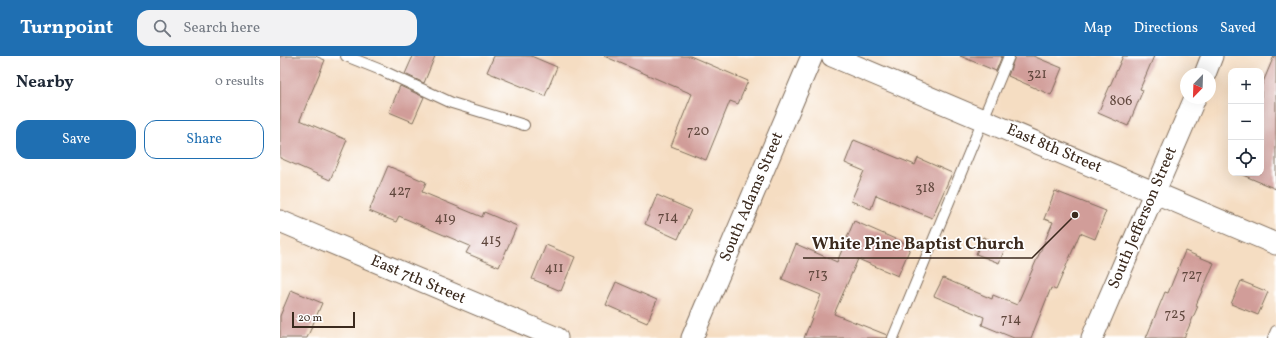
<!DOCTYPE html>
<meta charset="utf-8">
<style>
:root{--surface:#fff;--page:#f2f2f3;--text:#1f2937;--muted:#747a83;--line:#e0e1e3;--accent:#1f6fb2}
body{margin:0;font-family:Vollkorn,serif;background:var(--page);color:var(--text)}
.controls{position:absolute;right:12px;top:12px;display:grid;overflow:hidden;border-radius:8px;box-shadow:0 4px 16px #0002}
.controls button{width:36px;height:36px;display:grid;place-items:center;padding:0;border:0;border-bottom:1px solid var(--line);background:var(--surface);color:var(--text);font:20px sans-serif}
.compass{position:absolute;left:900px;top:12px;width:36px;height:36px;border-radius:50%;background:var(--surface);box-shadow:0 4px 16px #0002;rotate:203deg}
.scale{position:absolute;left:12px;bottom:10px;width:63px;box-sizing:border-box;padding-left:4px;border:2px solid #3b2a1e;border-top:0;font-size:11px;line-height:14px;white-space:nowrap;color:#3b2a1e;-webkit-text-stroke:3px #fff;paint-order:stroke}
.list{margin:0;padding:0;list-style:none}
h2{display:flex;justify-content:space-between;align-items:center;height:52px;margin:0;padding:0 16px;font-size:17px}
h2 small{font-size:13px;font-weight:400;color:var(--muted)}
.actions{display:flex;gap:8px;padding:12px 16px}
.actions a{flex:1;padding:9px 0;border:1px solid var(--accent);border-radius:12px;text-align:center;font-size:14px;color:var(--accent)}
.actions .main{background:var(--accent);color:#fff}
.icon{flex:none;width:22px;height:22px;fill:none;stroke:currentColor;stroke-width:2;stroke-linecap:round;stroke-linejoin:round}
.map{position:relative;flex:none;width:996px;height:282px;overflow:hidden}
header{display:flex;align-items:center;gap:24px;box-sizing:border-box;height:56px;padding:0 20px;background:var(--accent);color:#fff}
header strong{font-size:19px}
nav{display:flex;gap:22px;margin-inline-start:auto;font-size:14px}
.search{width:280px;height:36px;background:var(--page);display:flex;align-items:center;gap:10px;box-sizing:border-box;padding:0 14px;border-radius:12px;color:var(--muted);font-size:15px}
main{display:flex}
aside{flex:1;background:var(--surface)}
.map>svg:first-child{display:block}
</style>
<header>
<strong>Turnpoint</strong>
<div class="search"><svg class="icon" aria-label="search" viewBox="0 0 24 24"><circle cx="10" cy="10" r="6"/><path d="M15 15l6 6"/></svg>Search here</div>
<nav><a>Map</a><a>Directions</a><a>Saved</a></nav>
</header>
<main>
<aside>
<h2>Nearby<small>0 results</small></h2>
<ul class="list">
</ul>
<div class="actions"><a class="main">Save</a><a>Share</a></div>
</aside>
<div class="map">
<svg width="996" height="282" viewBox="0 0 996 282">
<rect width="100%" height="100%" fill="#fff"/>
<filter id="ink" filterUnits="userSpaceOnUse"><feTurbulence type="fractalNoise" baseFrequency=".025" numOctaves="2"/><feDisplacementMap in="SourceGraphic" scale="8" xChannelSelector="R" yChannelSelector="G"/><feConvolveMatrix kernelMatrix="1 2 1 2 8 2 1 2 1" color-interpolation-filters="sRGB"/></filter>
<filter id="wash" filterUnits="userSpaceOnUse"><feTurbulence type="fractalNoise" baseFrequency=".012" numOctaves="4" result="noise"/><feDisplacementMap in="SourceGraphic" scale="16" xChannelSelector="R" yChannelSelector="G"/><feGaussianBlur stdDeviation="0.9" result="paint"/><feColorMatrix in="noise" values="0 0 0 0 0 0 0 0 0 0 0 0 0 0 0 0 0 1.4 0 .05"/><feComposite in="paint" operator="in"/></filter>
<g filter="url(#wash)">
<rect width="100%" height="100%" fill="#f5ddc2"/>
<g id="blocks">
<g fill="#d19d99">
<polygon points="0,0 35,0 45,4 20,64 67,84 50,124 0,102"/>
<polygon points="133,0 155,0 144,27 125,18"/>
<polygon points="214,0 251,0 277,11 265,40 207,16"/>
<polygon points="324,0 410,0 468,25 458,48 450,45 426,104 391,90 412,38"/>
<polygon points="680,0 722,0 716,15"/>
<polygon points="735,0 753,0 782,12 771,39 728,20"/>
<polygon points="843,0 874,0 860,33 863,34 848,70 818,57"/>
<polygon points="994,0 996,0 996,133 958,117 981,117 981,31"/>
<polygon points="120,30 144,41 133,66 109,56"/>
<polygon points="574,84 635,109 638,102 672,117 652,162 596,139 591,153 571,145 584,115 565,107"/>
<polygon points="108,110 146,126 142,136 202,161 204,156 237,170 219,211 186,197 190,190 119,160 116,166 89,155"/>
<polygon points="775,135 826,155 815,183 800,177 776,234 771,232 751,282 734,282 702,269 704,261 654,240 663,222 712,243 713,239 737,249 773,166 764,163"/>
<polygon points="377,139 411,154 398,183 365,168"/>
<polygon points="574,165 631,190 618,220 578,203 554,258 607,279 607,282 524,282 541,239 502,223 516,188 557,206"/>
<polygon points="703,181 726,190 719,207 696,198"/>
<polygon points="266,189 295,201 281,235 252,223"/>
<polygon points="905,195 934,207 916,249 918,250 904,282 866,282 885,236 888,237"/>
<polygon points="961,225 988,236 978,259 951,248"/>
<polygon points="336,226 377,244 367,267 326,249"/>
<polygon points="11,234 42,247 27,282 0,282 0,260"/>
</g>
</g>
</g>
<g filter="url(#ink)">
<use href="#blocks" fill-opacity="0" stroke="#7c6957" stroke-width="1"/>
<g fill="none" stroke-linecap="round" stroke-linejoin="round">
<defs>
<g id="service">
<polyline points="66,0 101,14 172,47 244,69"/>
<polyline points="613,282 729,0"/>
<polyline points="993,282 996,275"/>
</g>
<g id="minor">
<polyline points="552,0 996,188"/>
<polyline points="925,18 932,0"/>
<polyline points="0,165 277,282"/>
<polyline points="412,282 532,0"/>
<polyline points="812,282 915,42"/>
</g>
</defs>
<use href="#service" stroke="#7c6957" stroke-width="12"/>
<use href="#minor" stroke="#7c6957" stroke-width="23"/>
<use href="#service" stroke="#fff" stroke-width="10"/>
<use href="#minor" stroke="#fff" stroke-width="21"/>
</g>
</g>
<g text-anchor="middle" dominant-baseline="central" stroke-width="3.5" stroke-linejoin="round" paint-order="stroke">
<g font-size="14" fill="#60473d">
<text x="757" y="18">321</text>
<text x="841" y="45">806</text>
<text x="418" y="75">720</text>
<text x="645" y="132">318</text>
<text x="120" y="135">427</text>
<text x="388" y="161">714</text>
<text x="165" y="162">419</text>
<text x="211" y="184">415</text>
<text x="274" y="212">411</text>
<text x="538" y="218">713</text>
<text x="912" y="219">727</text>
<text x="895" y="258">725</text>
<text x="731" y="263">714</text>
</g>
<g font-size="16" fill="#3b2a1e" stroke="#fff">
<text transform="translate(774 93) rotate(23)">East 8th Street</text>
<text transform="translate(472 141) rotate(-67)">South Adams Street</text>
<text transform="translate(863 162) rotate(-67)">South Jefferson Street</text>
<text transform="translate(138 224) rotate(23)">East 7th Street</text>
</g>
</g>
<path fill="none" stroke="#3b2a1e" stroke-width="1.5" d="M795 159L752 202H523"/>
<circle fill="#3b2a1e" stroke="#fff" stroke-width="1.5" cx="795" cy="159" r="4"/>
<g font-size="17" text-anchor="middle" font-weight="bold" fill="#3b2a1e" stroke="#fff" stroke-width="3.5" stroke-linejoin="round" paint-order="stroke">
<text x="638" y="193">White Pine Baptist Church</text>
</g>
</svg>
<div class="controls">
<button>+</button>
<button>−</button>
<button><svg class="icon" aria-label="locate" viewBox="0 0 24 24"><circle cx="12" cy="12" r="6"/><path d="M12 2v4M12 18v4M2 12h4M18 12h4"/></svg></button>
</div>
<svg class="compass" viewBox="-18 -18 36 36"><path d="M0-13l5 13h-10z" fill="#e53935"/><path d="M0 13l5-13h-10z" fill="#747a83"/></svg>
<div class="scale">20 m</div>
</div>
</main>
